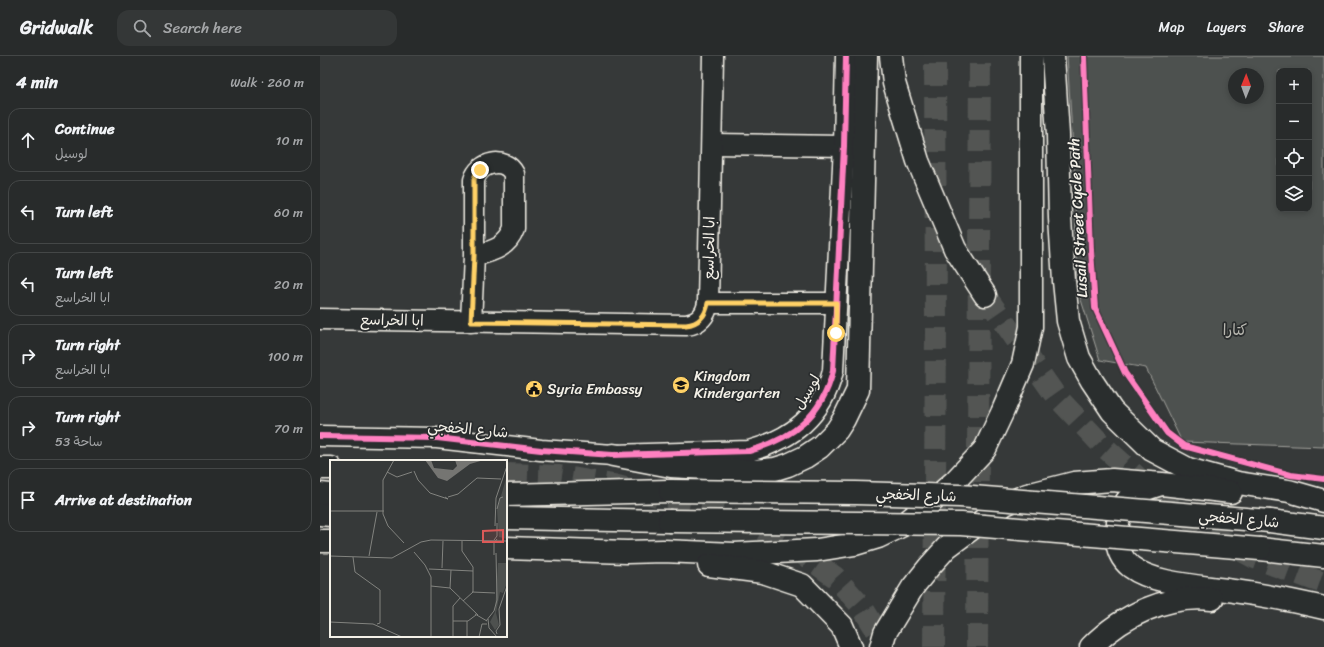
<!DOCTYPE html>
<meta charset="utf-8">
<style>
:root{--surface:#282b2b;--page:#343737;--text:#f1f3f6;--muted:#a5a7a9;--line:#444747}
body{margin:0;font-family:Sriracha,"Playpen Sans Arabic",sans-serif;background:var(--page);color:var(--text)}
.controls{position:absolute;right:12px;top:12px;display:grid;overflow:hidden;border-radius:8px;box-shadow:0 2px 6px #0003}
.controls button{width:36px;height:36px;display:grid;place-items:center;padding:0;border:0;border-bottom:1px solid var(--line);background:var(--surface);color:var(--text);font:20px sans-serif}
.compass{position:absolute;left:908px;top:12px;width:36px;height:36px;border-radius:50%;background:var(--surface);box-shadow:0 2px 6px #0003;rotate:1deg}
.stop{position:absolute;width:12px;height:12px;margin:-9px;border:3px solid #ffd166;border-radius:50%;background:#fff}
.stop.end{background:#ffd166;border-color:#fff;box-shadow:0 1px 4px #0008}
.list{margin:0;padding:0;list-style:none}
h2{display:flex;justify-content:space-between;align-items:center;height:52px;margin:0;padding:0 16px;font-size:17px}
h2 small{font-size:13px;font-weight:400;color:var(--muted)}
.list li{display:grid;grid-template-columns:26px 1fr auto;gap:12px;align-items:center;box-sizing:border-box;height:64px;margin:0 8px 8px;padding:0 8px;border:1px solid var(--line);border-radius:12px}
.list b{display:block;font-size:15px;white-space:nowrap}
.list p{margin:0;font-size:13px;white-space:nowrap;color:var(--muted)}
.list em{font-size:13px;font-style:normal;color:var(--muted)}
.icon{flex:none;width:22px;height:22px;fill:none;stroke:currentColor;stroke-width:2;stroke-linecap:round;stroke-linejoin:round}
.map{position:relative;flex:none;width:1004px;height:591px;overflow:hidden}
header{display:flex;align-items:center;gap:24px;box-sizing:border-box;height:56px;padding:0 20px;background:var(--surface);border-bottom:1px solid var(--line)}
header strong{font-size:19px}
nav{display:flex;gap:22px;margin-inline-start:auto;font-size:14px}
.search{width:280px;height:36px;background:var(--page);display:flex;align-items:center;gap:10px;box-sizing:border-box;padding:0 14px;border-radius:12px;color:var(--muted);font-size:15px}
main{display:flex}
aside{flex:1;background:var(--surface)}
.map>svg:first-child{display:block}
</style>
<header>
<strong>Gridwalk</strong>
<div class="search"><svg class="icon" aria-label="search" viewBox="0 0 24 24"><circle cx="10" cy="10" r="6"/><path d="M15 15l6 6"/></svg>Search here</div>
<nav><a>Map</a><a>Layers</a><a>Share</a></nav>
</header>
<main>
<aside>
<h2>4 min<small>Walk · 260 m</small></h2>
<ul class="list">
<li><svg class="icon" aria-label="ahead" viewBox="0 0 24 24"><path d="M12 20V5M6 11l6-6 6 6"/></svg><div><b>Continue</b><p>لوسيل</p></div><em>10 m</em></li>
<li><svg class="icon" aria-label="left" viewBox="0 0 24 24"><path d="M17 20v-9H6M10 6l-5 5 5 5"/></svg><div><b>Turn left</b></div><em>60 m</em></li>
<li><svg class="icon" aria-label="left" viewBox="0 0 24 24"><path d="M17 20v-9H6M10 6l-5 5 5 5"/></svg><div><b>Turn left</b><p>ابا الخراسع</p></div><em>20 m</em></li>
<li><svg class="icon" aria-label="right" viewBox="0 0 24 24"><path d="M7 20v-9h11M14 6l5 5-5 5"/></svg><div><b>Turn right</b><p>ابا الخراسع</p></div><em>100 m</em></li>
<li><svg class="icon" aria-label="right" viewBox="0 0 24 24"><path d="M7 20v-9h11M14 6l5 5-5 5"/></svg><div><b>Turn right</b><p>ساحة 53</p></div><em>70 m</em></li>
<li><svg class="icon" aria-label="arrive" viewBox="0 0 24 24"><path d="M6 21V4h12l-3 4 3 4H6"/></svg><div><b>Arrive at destination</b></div></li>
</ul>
</aside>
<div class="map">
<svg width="1004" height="591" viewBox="0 0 1004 591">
<rect width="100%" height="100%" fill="#363939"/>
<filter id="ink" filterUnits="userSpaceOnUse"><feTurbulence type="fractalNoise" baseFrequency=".025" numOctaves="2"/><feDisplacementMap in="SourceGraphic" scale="8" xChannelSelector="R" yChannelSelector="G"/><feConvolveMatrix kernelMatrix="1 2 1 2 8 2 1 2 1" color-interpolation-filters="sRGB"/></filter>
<g filter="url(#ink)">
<path fill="#4e514f" stroke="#a1a19c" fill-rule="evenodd" d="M747 0H1004V391L862 386 826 312 780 304 757 231 754 108ZM959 15H989V153H959ZM914 18H938V42H914Z"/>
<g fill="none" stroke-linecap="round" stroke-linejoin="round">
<g stroke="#525553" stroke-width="22" stroke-dasharray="22 11" stroke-linecap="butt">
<polyline points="665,239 735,339 783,390 846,447 890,478 935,502 992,523 1004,527"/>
<polyline points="186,418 239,420 293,429 387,453 435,470 480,496 515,521 542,551 567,591"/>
<polyline points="614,591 616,272 615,0"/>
<polyline points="657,591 660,0"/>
</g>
<defs>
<g id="minor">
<polyline points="392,88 524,90"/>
<polyline points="388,247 516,247"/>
<path d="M0 263 366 269C379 268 386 259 388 247L393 0"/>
<path d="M151 266 154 200V124C159 106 185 100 194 118V173C187 192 172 195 154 200"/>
<path d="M0 380 117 382 221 394 293 399 429 395C472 383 502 360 513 315L524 90 526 0"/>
</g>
<g id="highway">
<polyline points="571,0 574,27 598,105 635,193 665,239"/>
<polyline points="733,0 738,79 740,162 744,225 748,265 759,302 772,325 792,355 832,394 868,413 918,427 969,435 1004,445"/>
<polyline points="293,399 351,410 435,415 455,413 468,409 485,401 500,391 517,374 524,363 538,334 546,0"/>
<polyline points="0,412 11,412"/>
<path d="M838 429C815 436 802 441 798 467 795 484 797 500 811 511 835 529 884 530 914 535 944 539 974 545 1004 552"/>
<polyline points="0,438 11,439"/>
<polyline points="186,439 350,435"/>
<polyline points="0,458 11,459"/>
<polyline points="186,462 349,465"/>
<polyline points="950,465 1004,472"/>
<polyline points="0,485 11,485"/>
<polyline points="186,492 307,496 343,495 414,498 497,494 535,488 558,481 583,469 602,454 634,426 665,393 682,357 703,308 711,271 711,0"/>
<polyline points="940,493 1004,500"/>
<polyline points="389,509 443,516 482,529 522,570 531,591"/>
<polyline points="561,591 565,577 593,531 609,511 627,491 685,448 707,439 754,427 792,424 842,428 911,436"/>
<path d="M771 591C803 559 847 538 892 543"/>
</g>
</defs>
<use href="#minor" stroke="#f4f1e8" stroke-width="23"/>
<use href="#highway" stroke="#f4f1e8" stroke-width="25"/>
<use href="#minor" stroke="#2a2d2e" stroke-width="20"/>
<use href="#highway" stroke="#2a2d2e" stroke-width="22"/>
<defs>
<g id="highway-bridge">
<polyline points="350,435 536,437 640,440 950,465"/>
<polyline points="349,465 641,468 940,493"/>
</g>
</defs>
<use href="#highway-bridge" stroke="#f4f1e8" stroke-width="25" stroke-linecap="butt"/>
<use href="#highway-bridge" stroke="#2a2d2e" stroke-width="22"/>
<defs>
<g id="cycleway">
<polyline points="764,0 771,194 775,252 805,317 847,377 864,390 971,419 1004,423"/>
<path d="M0 380 117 382 221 394 293 399 429 395C472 383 502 360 513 315L524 90 526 0"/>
</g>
</defs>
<use href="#cycleway" stroke="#2a2d2e" stroke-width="8"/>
<use href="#cycleway" stroke="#ff80c0" stroke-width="6"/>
</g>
</g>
<g fill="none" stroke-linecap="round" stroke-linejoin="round" filter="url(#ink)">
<path stroke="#ffd166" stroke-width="5" d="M160 114 156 117 154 124V200L151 266 366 269C379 268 386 259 388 247H516V277"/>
</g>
<defs>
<symbol id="school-disc" viewBox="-11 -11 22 22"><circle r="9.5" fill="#ffd166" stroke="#2a2d2e"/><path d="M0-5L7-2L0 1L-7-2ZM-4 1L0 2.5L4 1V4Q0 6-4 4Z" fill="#111"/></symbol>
<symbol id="civic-disc" viewBox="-11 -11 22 22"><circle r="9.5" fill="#ffd166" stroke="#2a2d2e"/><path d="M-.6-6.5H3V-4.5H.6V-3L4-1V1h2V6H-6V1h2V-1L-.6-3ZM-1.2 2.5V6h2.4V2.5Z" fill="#111"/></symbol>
</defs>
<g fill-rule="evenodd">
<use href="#school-disc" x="351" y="319" width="20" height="20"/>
<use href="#civic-disc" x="204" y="323" width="20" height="20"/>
</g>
<g text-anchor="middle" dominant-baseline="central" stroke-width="3.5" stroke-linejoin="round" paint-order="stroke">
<g font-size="15" fill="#f4f1e8" stroke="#2a2d2e">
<text transform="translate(758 162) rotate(-93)">Lusail Street Cycle Path</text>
<text transform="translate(389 192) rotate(-89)">ابا الخراسع</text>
<text transform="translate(72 264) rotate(1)">ابا الخراسع</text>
<text transform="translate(487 336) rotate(-59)">لوسيل</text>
<text transform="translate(148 373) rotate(5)">شارع الخفجي</text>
<text transform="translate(596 439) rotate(2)">شارع الخفجي</text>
<text transform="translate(919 463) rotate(5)">شارع الخفجي</text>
</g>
<g font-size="15" fill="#bab9b2" stroke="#2a2d2e">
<text x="915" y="274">كتارا</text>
</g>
<g font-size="15" fill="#f4f1e8" stroke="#2a2d2e" text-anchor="start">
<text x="374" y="320">Kingdom<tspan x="374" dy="17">Kindergarten</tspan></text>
<text x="227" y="333">Syria Embassy</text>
</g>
</g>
<g transform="translate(10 404)">
<rect width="177" height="177" fill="#363939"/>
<path d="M177 15V79L169 77 167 50ZM168 103H177V123L173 133 170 132 166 153 169 165 165 170 160 162 165 152Z" fill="#4e514f"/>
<path d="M95 0H101L104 8 123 10 127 6 125 0H154L140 4 117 21 108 18Z" fill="#757572"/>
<path fill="none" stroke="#82837f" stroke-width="1" d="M64 0 53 20V54L58 66 74 83M84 11 88 20 100 33 118 39 115 37M57 12 67 17 82 12M118 37 128 34 147 18 171 19M167 49 170 38 173 37M0 51H54M165 66 166 38 177 6M164 80 167 76V63M132 81V91L143 107V132L133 141M84 92 95 105 101 117V177M164 95V83L167 79M0 96 62 98 91 82 101 80 177 81M39 96 47 52M23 97 25 112 50 130V163L47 164M112 108 113 81M99 109 143 111M101 126 120 128 148 155M120 128 121 110M142 132 165 133M145 154 157 161M158 159 159 168 167 177M123 161H138L146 155M137 161V177M156 161 164 151 167 140 166 93M0 162 43 164 72 177M167 174 166 171 170 165 169 149 177 126M123 177V146L130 138M149 177 152 164H157"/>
<path fill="#de5a58" fill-opacity="0.15" stroke="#de5a58" stroke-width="2" d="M173 70V82H153V71Z"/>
<rect width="177" height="177" fill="none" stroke="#f4f1e8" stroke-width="2"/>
</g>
</svg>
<div class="controls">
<button>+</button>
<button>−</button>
<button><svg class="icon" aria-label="locate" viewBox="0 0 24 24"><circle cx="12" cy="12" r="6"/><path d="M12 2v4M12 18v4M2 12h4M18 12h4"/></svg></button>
<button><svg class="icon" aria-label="layers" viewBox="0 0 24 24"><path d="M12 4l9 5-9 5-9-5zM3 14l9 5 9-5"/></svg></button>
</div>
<svg class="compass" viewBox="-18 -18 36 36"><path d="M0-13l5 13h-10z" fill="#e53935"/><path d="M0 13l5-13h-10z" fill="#a5a7a9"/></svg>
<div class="stop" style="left:516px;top:277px"></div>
<div class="stop end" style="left:160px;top:114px"></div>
</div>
</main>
